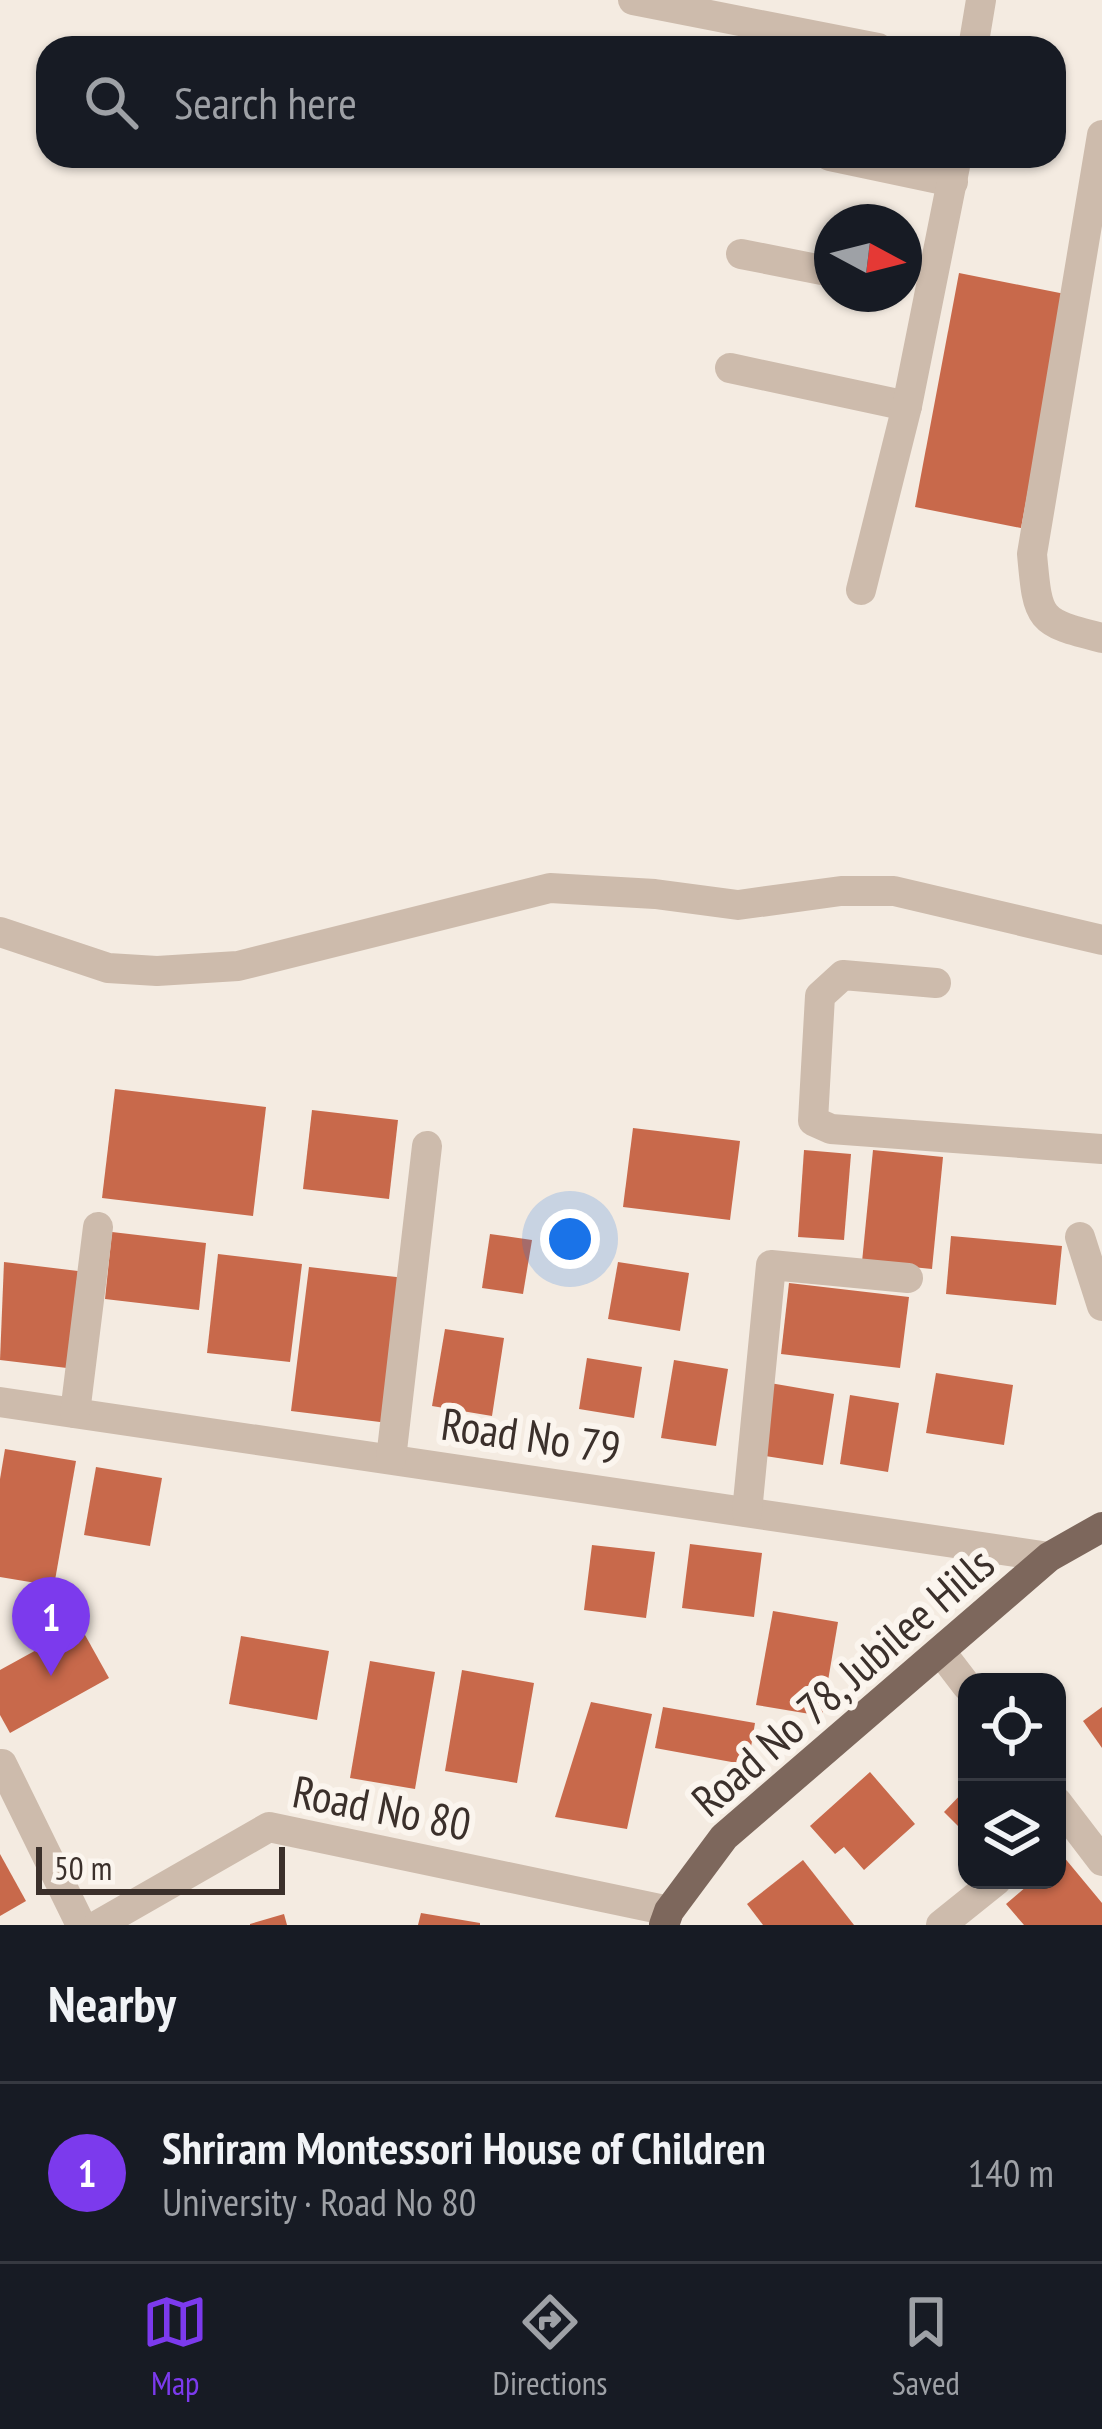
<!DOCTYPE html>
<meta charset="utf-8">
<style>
:root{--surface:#171b24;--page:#242831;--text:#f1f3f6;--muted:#9ea1a6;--line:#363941;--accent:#7c3aed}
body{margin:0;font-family:"PT Sans Narrow",sans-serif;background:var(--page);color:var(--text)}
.controls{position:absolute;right:36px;bottom:36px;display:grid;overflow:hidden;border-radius:24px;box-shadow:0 3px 9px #0004}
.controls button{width:108px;height:108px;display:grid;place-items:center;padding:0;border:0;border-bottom:3px solid var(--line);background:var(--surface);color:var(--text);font:60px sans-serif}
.compass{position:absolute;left:814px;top:204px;width:108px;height:108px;border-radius:50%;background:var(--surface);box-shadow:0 3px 9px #0004;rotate:97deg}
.scale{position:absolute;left:36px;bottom:30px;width:249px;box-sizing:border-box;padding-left:12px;border:6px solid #3b302b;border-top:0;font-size:33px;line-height:42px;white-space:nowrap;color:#3b302b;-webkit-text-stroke:9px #fbf5ee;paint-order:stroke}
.you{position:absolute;left:570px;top:1239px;width:42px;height:42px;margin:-30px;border:9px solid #fff;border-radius:50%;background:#1a73e8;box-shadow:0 0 0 18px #1a73e833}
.badge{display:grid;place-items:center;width:78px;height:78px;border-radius:50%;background:var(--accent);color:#fff;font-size:39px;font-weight:700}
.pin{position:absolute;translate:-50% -99px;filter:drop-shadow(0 3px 6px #0008)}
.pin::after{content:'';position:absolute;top:63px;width:42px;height:36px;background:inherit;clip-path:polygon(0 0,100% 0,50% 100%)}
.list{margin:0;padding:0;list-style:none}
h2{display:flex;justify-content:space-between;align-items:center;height:156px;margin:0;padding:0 48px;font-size:51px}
h2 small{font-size:39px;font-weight:400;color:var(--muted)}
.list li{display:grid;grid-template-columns:78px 1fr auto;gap:36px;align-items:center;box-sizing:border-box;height:180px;padding:0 48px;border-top:3px solid var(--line)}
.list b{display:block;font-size:45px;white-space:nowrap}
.list p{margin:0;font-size:39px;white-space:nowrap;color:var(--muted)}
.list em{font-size:39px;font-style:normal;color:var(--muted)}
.icon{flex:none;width:66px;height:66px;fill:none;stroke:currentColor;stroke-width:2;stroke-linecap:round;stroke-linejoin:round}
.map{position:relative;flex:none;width:1102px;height:1925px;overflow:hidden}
.search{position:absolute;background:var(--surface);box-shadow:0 3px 9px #0004;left:36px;right:36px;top:36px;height:132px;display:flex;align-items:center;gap:30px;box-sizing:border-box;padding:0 42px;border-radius:36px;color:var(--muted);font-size:45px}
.sheet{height:336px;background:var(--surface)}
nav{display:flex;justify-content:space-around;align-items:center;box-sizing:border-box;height:168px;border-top:3px solid var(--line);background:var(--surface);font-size:33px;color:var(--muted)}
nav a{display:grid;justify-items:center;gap:6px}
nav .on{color:var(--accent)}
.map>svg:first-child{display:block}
</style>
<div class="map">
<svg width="1102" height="1925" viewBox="0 0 1102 1925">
<rect width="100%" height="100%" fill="#f4ebe1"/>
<g fill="#c8694b">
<polygon points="959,273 1065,294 1021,528 915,507"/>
<polygon points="115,1089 266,1107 253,1216 102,1198"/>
<polygon points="312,1110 398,1120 389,1199 303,1189"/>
<polygon points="633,1128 740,1141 730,1220 623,1207"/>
<polygon points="804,1150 851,1154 844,1240 798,1237"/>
<polygon points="873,1150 943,1157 932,1269 862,1262"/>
<polygon points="112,1232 206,1243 199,1310 105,1299"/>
<polygon points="490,1234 532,1240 523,1294 482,1288"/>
<polygon points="951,1236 1062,1246 1056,1305 946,1294"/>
<polygon points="218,1254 302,1264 290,1362 207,1353"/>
<polygon points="4,1262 78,1271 67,1368 0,1360"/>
<polygon points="618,1262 689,1273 680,1331 608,1319"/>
<polygon points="309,1267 405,1278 388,1423 291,1411"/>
<polygon points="789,1283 909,1297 900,1368 781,1354"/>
<polygon points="445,1329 504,1338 492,1416 432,1406"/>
<polygon points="587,1358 642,1367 634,1418 579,1409"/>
<polygon points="674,1360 728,1369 716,1446 661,1438"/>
<polygon points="936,1373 1013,1385 1004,1445 926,1433"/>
<polygon points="770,1383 834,1394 823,1465 759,1455"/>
<polygon points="850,1395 899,1403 888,1472 840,1464"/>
<polygon points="5,1449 76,1461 54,1586 0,1577 0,1479"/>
<polygon points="96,1467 162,1478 150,1546 84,1535"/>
<polygon points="690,1544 762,1553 754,1617 682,1608"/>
<polygon points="592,1545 655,1552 646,1618 584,1610"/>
<polygon points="773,1611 838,1622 822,1716 756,1705"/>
<polygon points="80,1626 109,1678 10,1733 0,1715 0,1670"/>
<polygon points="241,1636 329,1651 317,1720 229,1704"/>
<polygon points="370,1661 435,1672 415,1789 350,1778"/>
<polygon points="462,1670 534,1683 517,1783 445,1771"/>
<polygon points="591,1702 652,1714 627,1829 555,1817"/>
<polygon points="663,1707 755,1723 748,1765 655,1748"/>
<polygon points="1102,1707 1102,1748 1083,1721"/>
<polygon points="870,1772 915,1824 864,1870 844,1847 835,1854 810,1826"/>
<polygon points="967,1788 967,1835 944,1812"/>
<polygon points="0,1854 26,1901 0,1916"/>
<polygon points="1063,1856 1102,1903 1102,1925 1024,1925 1006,1904 1034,1880 1057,1880 1057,1861"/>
<polygon points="803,1860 854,1925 763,1925 747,1904"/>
<polygon points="421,1913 480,1923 480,1925 418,1925"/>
<polygon points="284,1914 287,1925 250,1925 250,1924"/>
</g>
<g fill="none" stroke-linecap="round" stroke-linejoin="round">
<g stroke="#cdbbac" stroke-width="30">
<polyline points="633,0 878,48"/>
<polyline points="973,48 981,0"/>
<path d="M1102 135 1032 554C1038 621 1038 622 1102 638"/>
<polyline points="830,156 953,182"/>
<polyline points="741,254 832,272"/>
<polyline points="730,368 907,406"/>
<polyline points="861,590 907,406 957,156"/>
<polyline points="0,932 108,968 157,971 238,966 550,888 655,894 738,905 841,891 894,891 1102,940"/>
<polyline points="936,983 843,975 820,996 813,1121 831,1129 1102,1149"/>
<polyline points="1080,1237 1102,1306"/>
<polyline points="0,1402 1049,1557"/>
<polyline points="75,1413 98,1227"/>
<polyline points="391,1459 427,1146"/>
<polyline points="747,1512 771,1265 908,1278"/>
<polyline points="941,1652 967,1686"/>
<polyline points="2,1764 81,1925"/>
<polyline points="1057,1802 1102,1861"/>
<polyline points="98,1925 269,1827 669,1911"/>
<polyline points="941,1925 997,1880"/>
</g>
<polyline stroke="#7d675c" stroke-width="30" points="664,1925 669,1911 724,1837 1049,1557 1102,1527"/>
</g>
<g text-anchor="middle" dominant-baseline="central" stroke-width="12" stroke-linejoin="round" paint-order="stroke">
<g font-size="45" fill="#3b302b" stroke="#fbf5ee">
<text transform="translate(531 1435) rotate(8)">Road No 79</text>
<text transform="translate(842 1681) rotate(-41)">Road No 78, Jubilee Hills</text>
<text transform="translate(382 1807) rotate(11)">Road No 80</text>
</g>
</g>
</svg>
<div class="controls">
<button><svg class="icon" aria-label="locate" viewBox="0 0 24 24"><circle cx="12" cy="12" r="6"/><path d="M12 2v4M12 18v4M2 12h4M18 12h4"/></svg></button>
<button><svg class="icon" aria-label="layers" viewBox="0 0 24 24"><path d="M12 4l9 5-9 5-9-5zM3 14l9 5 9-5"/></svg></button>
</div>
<svg class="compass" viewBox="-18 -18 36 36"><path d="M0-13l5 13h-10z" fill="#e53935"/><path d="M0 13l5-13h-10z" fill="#9ea1a6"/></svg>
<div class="scale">50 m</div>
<div class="you"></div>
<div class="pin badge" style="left:51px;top:1676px">1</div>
<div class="search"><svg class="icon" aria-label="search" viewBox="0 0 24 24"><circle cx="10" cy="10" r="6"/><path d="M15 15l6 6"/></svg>Search here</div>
</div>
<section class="sheet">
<h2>Nearby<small></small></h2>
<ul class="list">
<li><span class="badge">1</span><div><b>Shriram Montessori House of Children</b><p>University · Road No 80</p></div><em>140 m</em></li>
</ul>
</section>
<nav>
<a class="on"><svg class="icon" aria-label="map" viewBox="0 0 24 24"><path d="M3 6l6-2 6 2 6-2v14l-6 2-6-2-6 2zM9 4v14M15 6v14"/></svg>Map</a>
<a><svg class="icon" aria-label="directions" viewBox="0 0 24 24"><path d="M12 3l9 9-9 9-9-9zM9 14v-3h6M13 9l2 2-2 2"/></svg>Directions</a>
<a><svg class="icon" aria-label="saved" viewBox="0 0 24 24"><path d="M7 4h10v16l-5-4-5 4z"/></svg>Saved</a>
</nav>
